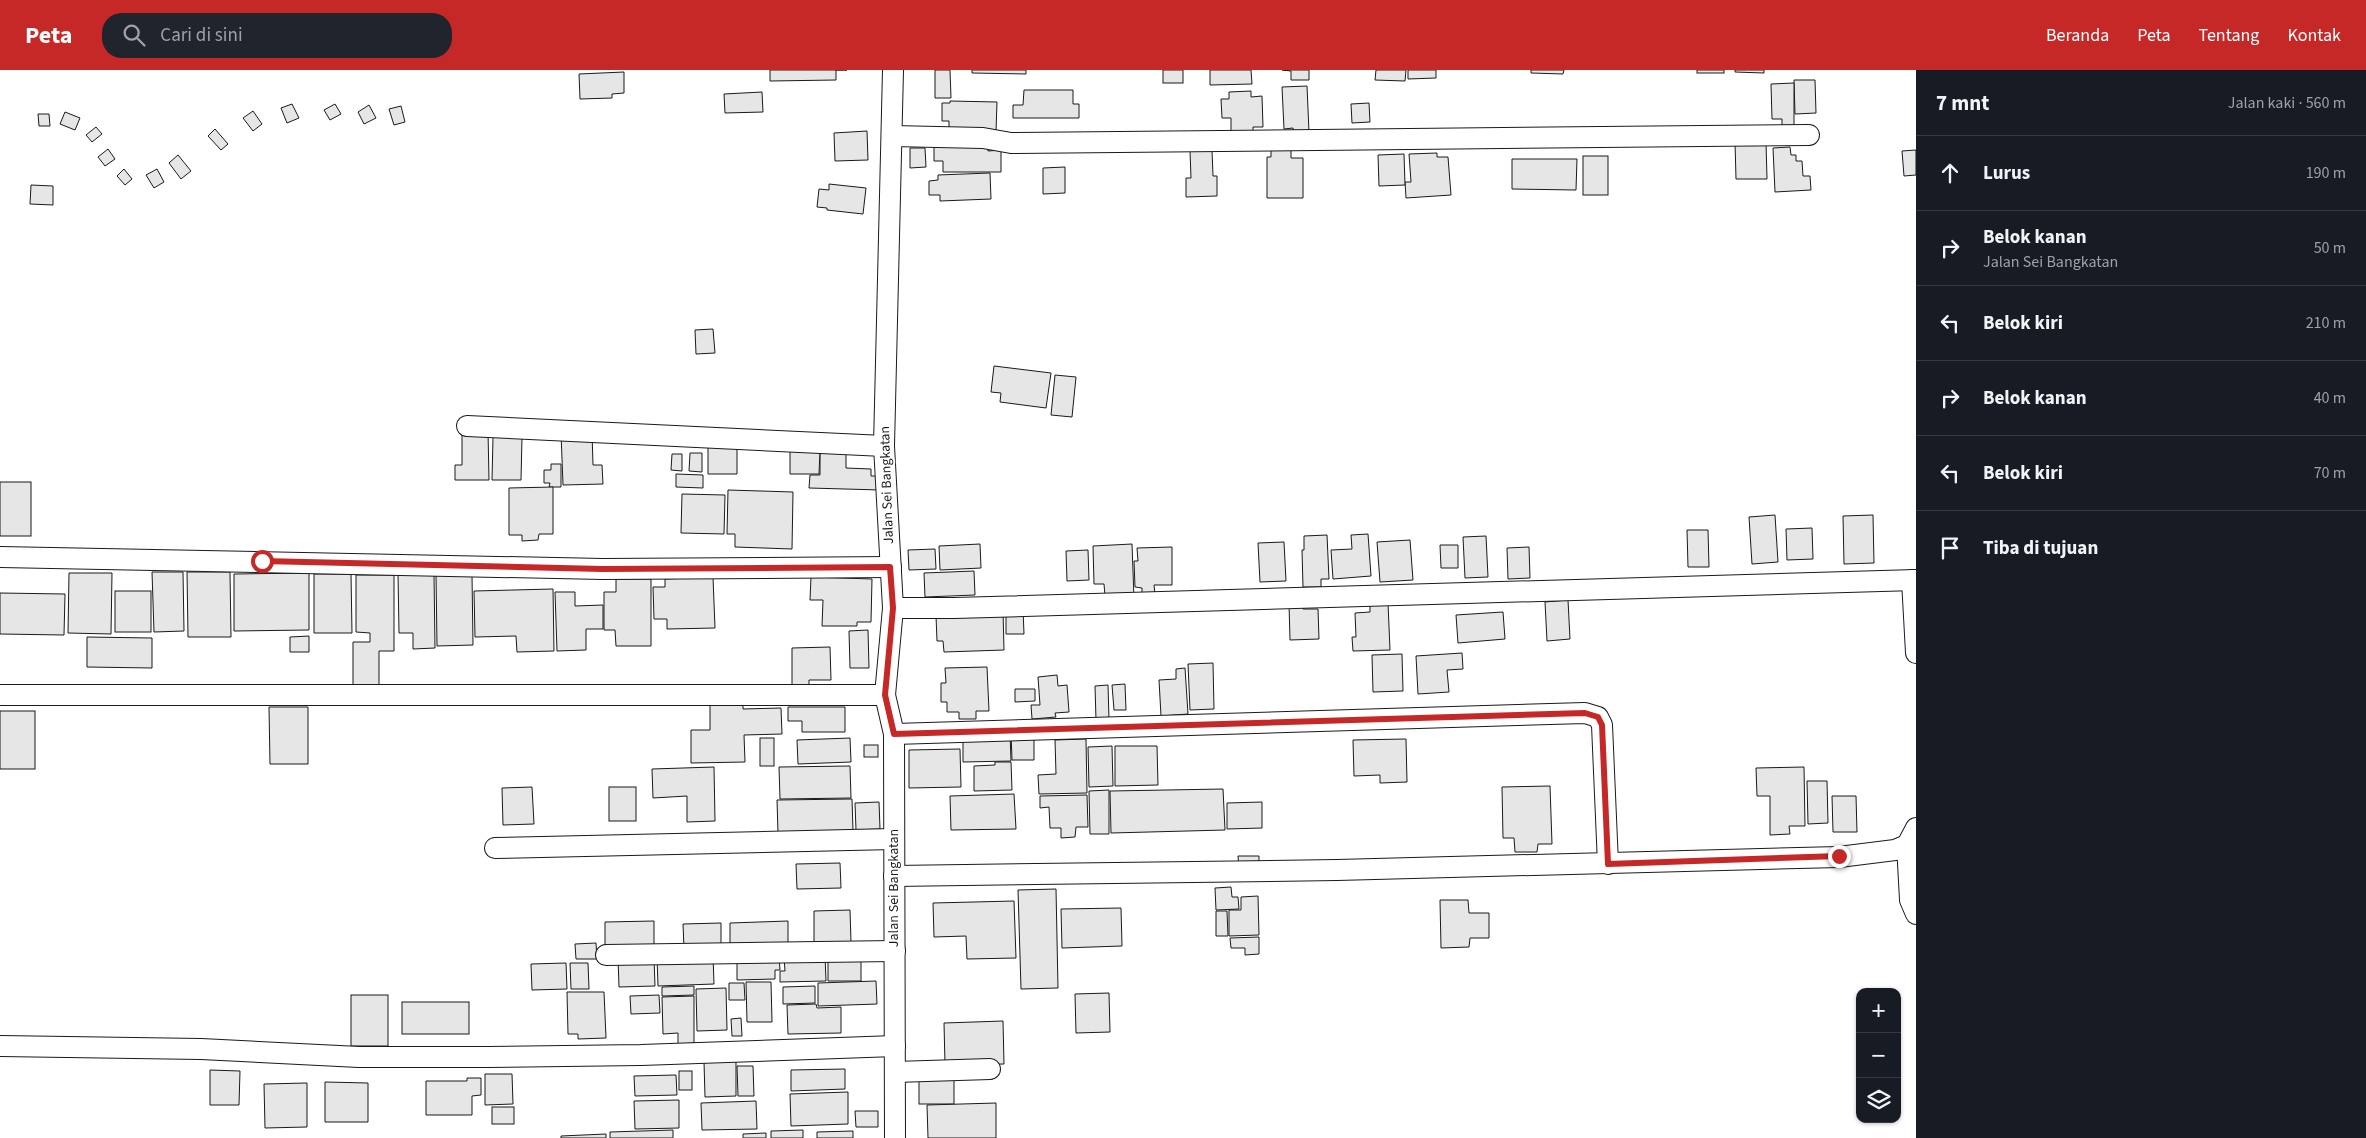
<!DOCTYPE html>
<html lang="id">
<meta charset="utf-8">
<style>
:root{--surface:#171b24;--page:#20242c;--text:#f1f3f6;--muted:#9ea1a6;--line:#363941;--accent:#c62828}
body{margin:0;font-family:"Source Sans 3",sans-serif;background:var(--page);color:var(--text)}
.controls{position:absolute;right:15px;bottom:15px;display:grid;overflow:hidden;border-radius:10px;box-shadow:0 1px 4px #0004}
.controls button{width:45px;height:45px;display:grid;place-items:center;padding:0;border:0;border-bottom:1px solid var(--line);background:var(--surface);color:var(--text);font:25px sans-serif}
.stop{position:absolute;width:15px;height:15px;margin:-11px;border:4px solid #c62828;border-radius:50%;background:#fff}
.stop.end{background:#c62828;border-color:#fff;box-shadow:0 1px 5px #0008}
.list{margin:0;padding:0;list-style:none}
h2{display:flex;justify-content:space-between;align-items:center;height:65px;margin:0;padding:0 20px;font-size:21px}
h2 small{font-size:16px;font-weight:400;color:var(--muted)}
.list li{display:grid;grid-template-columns:32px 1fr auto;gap:15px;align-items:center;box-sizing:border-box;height:75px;padding:0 20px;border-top:1px solid var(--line)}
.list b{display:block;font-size:19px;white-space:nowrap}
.list p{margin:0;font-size:16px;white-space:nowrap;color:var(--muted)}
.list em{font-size:16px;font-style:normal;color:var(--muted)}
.icon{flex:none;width:28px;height:28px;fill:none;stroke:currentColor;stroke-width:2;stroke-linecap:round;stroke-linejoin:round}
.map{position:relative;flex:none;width:1916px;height:1068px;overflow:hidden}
header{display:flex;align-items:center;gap:30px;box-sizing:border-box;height:70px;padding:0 25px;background:var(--accent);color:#fff}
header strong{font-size:24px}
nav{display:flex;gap:28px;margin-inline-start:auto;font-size:18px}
.search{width:350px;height:45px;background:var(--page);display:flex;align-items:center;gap:12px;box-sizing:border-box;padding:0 18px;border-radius:20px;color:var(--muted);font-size:19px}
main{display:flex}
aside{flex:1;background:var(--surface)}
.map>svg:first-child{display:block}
</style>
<header>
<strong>Peta</strong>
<div class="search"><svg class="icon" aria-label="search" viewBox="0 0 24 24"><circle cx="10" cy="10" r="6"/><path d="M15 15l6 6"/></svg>Cari di sini</div>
<nav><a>Beranda</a><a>Peta</a><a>Tentang</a><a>Kontak</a></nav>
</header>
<main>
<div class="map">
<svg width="1916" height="1068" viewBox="0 0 1916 1068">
<rect width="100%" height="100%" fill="#fff"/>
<g fill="#e6e6e6" stroke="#1a1a1a">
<polygon points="770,0 847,0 836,0 836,10 770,11"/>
<polygon points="935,0 950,0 951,28 935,28"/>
<polygon points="972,0 1026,0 1026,4 972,3"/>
<rect x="1163" y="0" width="20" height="13"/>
<polygon points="1210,0 1251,0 1252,14 1210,15"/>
<polygon points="1282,0 1309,0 1309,10 1291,10 1291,1"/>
<polygon points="1376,0 1406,0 1405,11 1375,10"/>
<polygon points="1408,0 1436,0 1436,8 1408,9"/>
<polygon points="1531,0 1564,0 1563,4 1531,3"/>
<rect x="1697" y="0" width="27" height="3"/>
<polygon points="1735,0 1764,0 1764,3 1735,2"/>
<polygon points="624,2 624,23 612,24 612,28 580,29 579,4"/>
<polygon points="1794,10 1815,10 1816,43 1795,44"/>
<polygon points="1794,13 1794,56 1782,56 1782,49 1772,49 1771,14"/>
<polygon points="1307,16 1309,62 1294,63 1293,58 1284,59 1282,17"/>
<polygon points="1024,20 1073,20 1073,34 1079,34 1079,48 1013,48 1013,35 1023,35"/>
<polygon points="1251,21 1251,27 1262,26 1263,57 1253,57 1253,65 1231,66 1231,48 1222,48 1221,29 1229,29 1229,22"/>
<polygon points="762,22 763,42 725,43 724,24"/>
<polygon points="950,31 997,32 996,62 949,61 949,51 942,51 942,33 950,33"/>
<polygon points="1369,33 1370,52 1352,53 1351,34"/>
<polygon points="292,34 299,48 287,53 281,38"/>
<polygon points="335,34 341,44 330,50 324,40"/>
<polygon points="369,35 376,48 364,54 358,42"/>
<polygon points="401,36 405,52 394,55 389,39"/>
<polygon points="253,41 262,54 253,61 243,48"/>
<polygon points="65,42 80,48 75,60 60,54"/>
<polygon points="38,44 49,44 50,56 39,56"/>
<polygon points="96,57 102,64 92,72 86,65"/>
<polygon points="215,59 228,74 221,80 208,66"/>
<polygon points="867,61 868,90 835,91 834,63"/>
<polygon points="1735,72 1766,72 1767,109 1736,109"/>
<polygon points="934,74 988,74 988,81 1001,80 1001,102 943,102 943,91 934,91"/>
<polygon points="1271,77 1291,77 1291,88 1303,88 1303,128 1267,128 1267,87 1271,87"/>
<polygon points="1790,77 1791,85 1796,85 1796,91 1802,91 1803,106 1810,106 1811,120 1775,122 1773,78"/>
<polygon points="910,78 925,78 926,97 910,98"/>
<polygon points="108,79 115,89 105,96 98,87"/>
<polygon points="1212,80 1213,106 1217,106 1217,126 1186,127 1186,108 1191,108 1190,81"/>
<polygon points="1916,80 1916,105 1904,106 1902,81"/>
<polygon points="1437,83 1437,87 1448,87 1451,125 1406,128 1405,112 1411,112 1409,84"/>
<polygon points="1404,84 1405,115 1379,116 1378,85"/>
<polygon points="178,85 191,101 181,109 169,93"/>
<rect x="1583" y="86" width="25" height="39"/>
<polygon points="1512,89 1577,89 1576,120 1512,119"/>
<polygon points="1065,97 1065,123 1043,124 1043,98"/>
<polygon points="124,99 132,109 125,115 117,106"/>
<polygon points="157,99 164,112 154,118 146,105"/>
<polygon points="990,103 991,129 940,131 940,125 929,125 929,111 938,110 938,105"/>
<polygon points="829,114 866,118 863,144 827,140 827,138 817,137 819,119 829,120"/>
<polygon points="31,115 53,116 53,135 30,134"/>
<polygon points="713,259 715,283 696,284 695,260"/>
<polygon points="994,296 1051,303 1046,338 1000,332 1001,323 991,322"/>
<polygon points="1055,305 1076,307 1072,347 1051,345"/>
<polygon points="462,361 488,361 489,410 455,410 455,395 462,395"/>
<polygon points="592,362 593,395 602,395 603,414 563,415 561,363"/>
<polygon points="493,367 522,367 521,410 492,410"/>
<polygon points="737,369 737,404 708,404 708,372"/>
<polygon points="820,378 846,379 846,398 871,399 871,406 881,406 881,420 809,418 810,405 820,405"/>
<polygon points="790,380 820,380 819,404 790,404"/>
<polygon points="690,383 702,383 702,402 689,401"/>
<polygon points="672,384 682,384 682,401 671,400"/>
<polygon points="551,394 561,394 561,417 549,417 550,413 544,413 544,400 551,400"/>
<polygon points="676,404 703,405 703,418 676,417"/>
<rect x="0" y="412" width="31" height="54"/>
<polygon points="553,417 553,464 539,464 538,470 522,471 522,465 509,465 509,418"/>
<polygon points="728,420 793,422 792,479 735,477 735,464 727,464"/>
<polygon points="682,424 725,425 724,464 681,463"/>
<polygon points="1775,445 1778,492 1752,494 1749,447"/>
<polygon points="1873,445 1874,493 1844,494 1843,446"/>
<polygon points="1812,458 1813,489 1787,490 1786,459"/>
<polygon points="1687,460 1708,460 1709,497 1688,497"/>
<polygon points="1368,464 1371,506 1333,509 1331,480 1352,479 1351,465"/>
<polygon points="1327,465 1329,509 1321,509 1321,517 1303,517 1302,480 1304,480 1304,466"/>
<polygon points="1486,466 1488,507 1465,508 1463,467"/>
<polygon points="1410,470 1413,510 1380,512 1377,472"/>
<polygon points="1284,472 1286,511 1260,512 1258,473"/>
<polygon points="980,474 981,498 940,500 939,476"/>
<polygon points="1132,474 1134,529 1105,526 1104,514 1094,514 1093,476"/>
<polygon points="1440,475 1458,475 1458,498 1441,498"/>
<polygon points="1172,477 1172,515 1154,515 1155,524 1142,524 1142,518 1135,517 1134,491 1138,491 1137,478"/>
<polygon points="1529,477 1530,508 1508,509 1507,478"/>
<polygon points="935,479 936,499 909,500 908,480"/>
<polygon points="1088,480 1089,510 1067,511 1066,481"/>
<polygon points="974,501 975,525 925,527 924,503"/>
<polygon points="152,502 183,502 184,561 154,562"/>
<polygon points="187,502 230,502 231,567 188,567"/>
<polygon points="69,503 112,503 111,564 68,563"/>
<polygon points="309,503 309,560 234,561 234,504"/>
<polygon points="314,504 351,504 352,563 314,563"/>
<polygon points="398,504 434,504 435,578 413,579 413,563 399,563"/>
<polygon points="356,505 394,505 394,581 379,581 379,616 353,616 353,572 370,572 370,563 356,562"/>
<polygon points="436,505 472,505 473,575 437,576"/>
<polygon points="713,507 715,558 667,559 667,549 654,549 653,517 665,517 665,509"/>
<polygon points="811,507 872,509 871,552 857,552 857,556 822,556 823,530 810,530"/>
<polygon points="616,509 651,509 651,576 616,576 615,560 604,560 604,522 616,522"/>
<polygon points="553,519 554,581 517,582 516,566 475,567 474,521"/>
<rect x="115" y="521" width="36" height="41"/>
<polygon points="555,522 575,522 575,536 603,535 603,559 586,559 586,580 557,581"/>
<polygon points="0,523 65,524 64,565 0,564"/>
<polygon points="1568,530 1570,569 1547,571 1545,532"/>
<polygon points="1370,533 1388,533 1390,580 1353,581 1352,567 1356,567 1355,543 1370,542"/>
<polygon points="1289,534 1303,534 1303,539 1318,539 1319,569 1290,570"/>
<polygon points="1006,539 1023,539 1024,564 1006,564"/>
<polygon points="1003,540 1004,580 944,582 943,571 937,571 936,546"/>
<polygon points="1503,542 1505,569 1458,573 1456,545"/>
<polygon points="868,560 869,598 850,598 849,561"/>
<polygon points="309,566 309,582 290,582 290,567"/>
<polygon points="87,567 152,568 152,598 87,597"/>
<polygon points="830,577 831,610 809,610 809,615 792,615 792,578"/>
<polygon points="1462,583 1463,599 1447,600 1449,622 1418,624 1416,586"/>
<polygon points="1402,584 1403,621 1373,622 1372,585"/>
<polygon points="1213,593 1214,639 1190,640 1188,594"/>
<polygon points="987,597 989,641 976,641 976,649 959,649 959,642 947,642 947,632 941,632 941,613 946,613 945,598"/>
<polygon points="1185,598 1188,644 1161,646 1159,610 1176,609 1176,599"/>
<polygon points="1057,605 1058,616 1067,615 1069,642 1055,643 1056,647 1032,649 1031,635 1040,635 1038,607"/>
<polygon points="1125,614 1126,640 1114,640 1112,615"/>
<polygon points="1108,615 1109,649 1096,650 1095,616"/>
<polygon points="1015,619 1035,619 1035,631 1015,632"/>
<polygon points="743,630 743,639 781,638 782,664 744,665 745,692 691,693 691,660 710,660 710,631"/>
<polygon points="269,637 308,637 308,694 270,694"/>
<polygon points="788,637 845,637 845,662 802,662 802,651 788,651"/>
<rect x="0" y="641" width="35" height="58"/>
<polygon points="1010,663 1011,691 963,692 963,664"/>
<polygon points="1011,663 1034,663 1034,690 1012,690"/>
<rect x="760" y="668" width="14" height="28"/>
<polygon points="850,668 851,692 798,694 797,670"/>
<polygon points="1086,669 1087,723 1039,724 1038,705 1056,704 1055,670"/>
<polygon points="1406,669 1407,712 1380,713 1380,705 1354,706 1353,670"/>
<rect x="864" y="675" width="14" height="12"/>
<polygon points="1112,676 1113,716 1089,717 1088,677"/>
<polygon points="1115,676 1157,676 1158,715 1115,716"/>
<polygon points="960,679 961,717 909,718 909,680"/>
<polygon points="995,692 1011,692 1012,720 974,721 974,696 995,695"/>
<polygon points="850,696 851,728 780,729 779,697"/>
<polygon points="714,697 715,751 687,752 687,726 653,728 652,699"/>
<polygon points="1804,697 1805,756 1789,756 1790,764 1770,765 1770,726 1757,726 1756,698"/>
<polygon points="1807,711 1827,711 1828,753 1808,754"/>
<polygon points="1550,716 1552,774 1538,774 1537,782 1515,782 1514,768 1503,768 1502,717"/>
<polygon points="532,717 534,754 503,755 502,718"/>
<rect x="609" y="717" width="27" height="34"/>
<polygon points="1223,719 1225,760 1111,763 1110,721"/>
<polygon points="1109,720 1109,764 1090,764 1089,721"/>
<polygon points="1014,724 1016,759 951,760 950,726"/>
<polygon points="1087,725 1088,757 1076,757 1075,767 1061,768 1061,758 1050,758 1049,737 1040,738 1040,726"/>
<polygon points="1832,726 1856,726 1857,762 1833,762"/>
<polygon points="852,729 853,761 778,763 777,730"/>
<polygon points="879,732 880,759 856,760 855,733"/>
<polygon points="1262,732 1262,758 1227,759 1227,733"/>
<polygon points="1238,786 1259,786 1259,798 1239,798"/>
<polygon points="840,793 841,818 797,819 796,794"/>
<polygon points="1231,817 1232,827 1238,827 1239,839 1216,840 1215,818"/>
<polygon points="1056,819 1058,918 1021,919 1018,820"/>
<polygon points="1258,826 1259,865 1229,866 1229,840 1241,840 1241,827"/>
<polygon points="1440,830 1468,830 1469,843 1489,843 1489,868 1470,868 1469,877 1441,878"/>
<polygon points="1014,831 1016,888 967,889 966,866 934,867 933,833"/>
<polygon points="1121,838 1122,876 1062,878 1061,839"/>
<polygon points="850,840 851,872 814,873 814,841"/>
<polygon points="1216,841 1227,841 1228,866 1216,866"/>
<polygon points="654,851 654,880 605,881 605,852"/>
<polygon points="788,851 788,880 730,882 730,853"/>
<polygon points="721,853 721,877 684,878 683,854"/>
<polygon points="1259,867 1259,884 1245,885 1245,878 1231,878 1230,868"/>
<polygon points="596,873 597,889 576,889 575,874"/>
<polygon points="713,885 714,914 658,916 657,887"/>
<polygon points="825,886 826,911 780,912 780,901 785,901 784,887"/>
<polygon points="654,887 655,916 619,917 618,888"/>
<polygon points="779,887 780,900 775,900 775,909 737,910 737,888"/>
<polygon points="861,888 861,911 828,911 828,889"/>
<polygon points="566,893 567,919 532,920 531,894"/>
<polygon points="570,893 588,893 589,919 571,919"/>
<polygon points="876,911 877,934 818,936 818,913"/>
<polygon points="746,912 771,912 772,952 747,952"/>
<polygon points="729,913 744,913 745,930 729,930"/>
<polygon points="694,916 694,925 662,926 662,917"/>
<polygon points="815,916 815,933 783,934 783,917"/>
<polygon points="726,918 727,960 697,961 696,919"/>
<polygon points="567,922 604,922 606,968 578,969 578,964 568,964"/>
<polygon points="1109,923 1110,962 1076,963 1075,924"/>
<rect x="351" y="925" width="37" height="51"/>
<polygon points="659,925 660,943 631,944 630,926"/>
<polygon points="694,926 694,973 678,974 678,963 663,964 662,927"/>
<rect x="402" y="932" width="67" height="32"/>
<polygon points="816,934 817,938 841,937 841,963 788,964 787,935"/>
<polygon points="741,948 742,966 732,966 731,949"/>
<polygon points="1003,951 1004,994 945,995 944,953"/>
<polygon points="736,991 736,1026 705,1027 704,992"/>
<polygon points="737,996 753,996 754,1026 738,1026"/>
<polygon points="845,999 845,1019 791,1021 791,1000"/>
<polygon points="210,1000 240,1001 239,1035 210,1035"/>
<rect x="679" y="1001" width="13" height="19"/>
<polygon points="485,1004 512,1004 513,1034 485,1035"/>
<polygon points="676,1005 677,1025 635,1026 634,1006"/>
<rect x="919" y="1005" width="35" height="29"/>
<polygon points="467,1008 481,1008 481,1025 472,1026 472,1045 426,1045 426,1011 467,1011"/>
<polygon points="325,1012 368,1013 368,1052 325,1052"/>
<polygon points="307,1013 307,1057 265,1058 264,1014"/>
<polygon points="848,1022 848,1054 791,1056 790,1024"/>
<polygon points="679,1030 679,1058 635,1059 634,1031"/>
<polygon points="756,1031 757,1059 702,1060 701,1033"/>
<polygon points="996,1033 996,1068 928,1068 927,1035"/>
<rect x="492" y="1037" width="22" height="17"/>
<polygon points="855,1041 878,1041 878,1057 856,1057"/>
<polygon points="673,1060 673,1068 610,1068 610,1062"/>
<polygon points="803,1060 803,1068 771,1068 771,1061"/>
<polygon points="853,1061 853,1068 817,1068 817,1062"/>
<polygon points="766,1063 766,1068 743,1068 743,1064"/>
<polygon points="606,1064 606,1068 561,1068 561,1066"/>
</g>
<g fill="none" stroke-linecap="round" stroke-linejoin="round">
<defs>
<g id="street">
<polyline points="893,0 884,376 893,538 885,625 894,664 895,1068"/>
<polyline points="892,66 983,68 1011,73 1809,65"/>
<polyline points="467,356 884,376"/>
<polyline points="0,487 603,499 891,497"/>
<polyline points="1912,510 1916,583"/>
<polyline points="893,538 954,538 1916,510"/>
<polyline points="0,625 885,625"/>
<polyline points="894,664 1585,643 1598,647 1602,655 1608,794"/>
<polyline points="1907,775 1910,830 1916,844"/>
<polyline points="495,778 894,769"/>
<polyline points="894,806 1337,800 1839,787 1895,780 1907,775 1916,758"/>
<polyline points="606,885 895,881"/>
<polyline points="0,976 201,979 359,987 487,987 641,985 895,976"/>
<polyline points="895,1002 990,999"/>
</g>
</defs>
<use href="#street" stroke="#1a1a1a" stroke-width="22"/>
<use href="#street" stroke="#fff" stroke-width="20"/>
</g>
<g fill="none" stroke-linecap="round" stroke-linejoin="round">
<polyline stroke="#c62828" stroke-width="6" points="262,491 603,499 890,497 893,538 885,625 894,664 1585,643 1598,647 1602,655 1608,794 1839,786"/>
</g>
<g text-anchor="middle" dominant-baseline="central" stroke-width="4" stroke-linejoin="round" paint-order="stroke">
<g font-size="14" fill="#1a1a1a" stroke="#fff">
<text transform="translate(887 415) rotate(-92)">Jalan Sei Bangkatan</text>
<text transform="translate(894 818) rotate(-90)">Jalan Sei Bangkatan</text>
</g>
</g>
</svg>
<div class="controls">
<button>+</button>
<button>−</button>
<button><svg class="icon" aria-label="layers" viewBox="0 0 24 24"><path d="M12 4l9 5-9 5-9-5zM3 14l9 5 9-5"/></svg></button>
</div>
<div class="stop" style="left:262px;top:491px"></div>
<div class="stop end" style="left:1839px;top:786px"></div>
</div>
<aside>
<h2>7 mnt<small>Jalan kaki · 560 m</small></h2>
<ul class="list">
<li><svg class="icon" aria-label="ahead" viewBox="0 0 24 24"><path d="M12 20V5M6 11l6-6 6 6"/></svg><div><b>Lurus</b></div><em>190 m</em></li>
<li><svg class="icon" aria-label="right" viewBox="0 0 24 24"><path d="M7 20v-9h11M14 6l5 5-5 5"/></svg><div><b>Belok kanan</b><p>Jalan Sei Bangkatan</p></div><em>50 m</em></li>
<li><svg class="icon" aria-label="left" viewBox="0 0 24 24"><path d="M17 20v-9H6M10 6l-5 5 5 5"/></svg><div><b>Belok kiri</b></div><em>210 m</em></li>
<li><svg class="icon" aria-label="right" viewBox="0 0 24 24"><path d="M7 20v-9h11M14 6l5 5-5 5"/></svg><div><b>Belok kanan</b></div><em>40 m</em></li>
<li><svg class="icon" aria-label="left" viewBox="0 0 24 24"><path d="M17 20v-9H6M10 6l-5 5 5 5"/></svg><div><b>Belok kiri</b></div><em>70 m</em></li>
<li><svg class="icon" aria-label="arrive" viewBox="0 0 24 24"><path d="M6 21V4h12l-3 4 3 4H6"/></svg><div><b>Tiba di tujuan</b></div></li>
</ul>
</aside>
</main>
